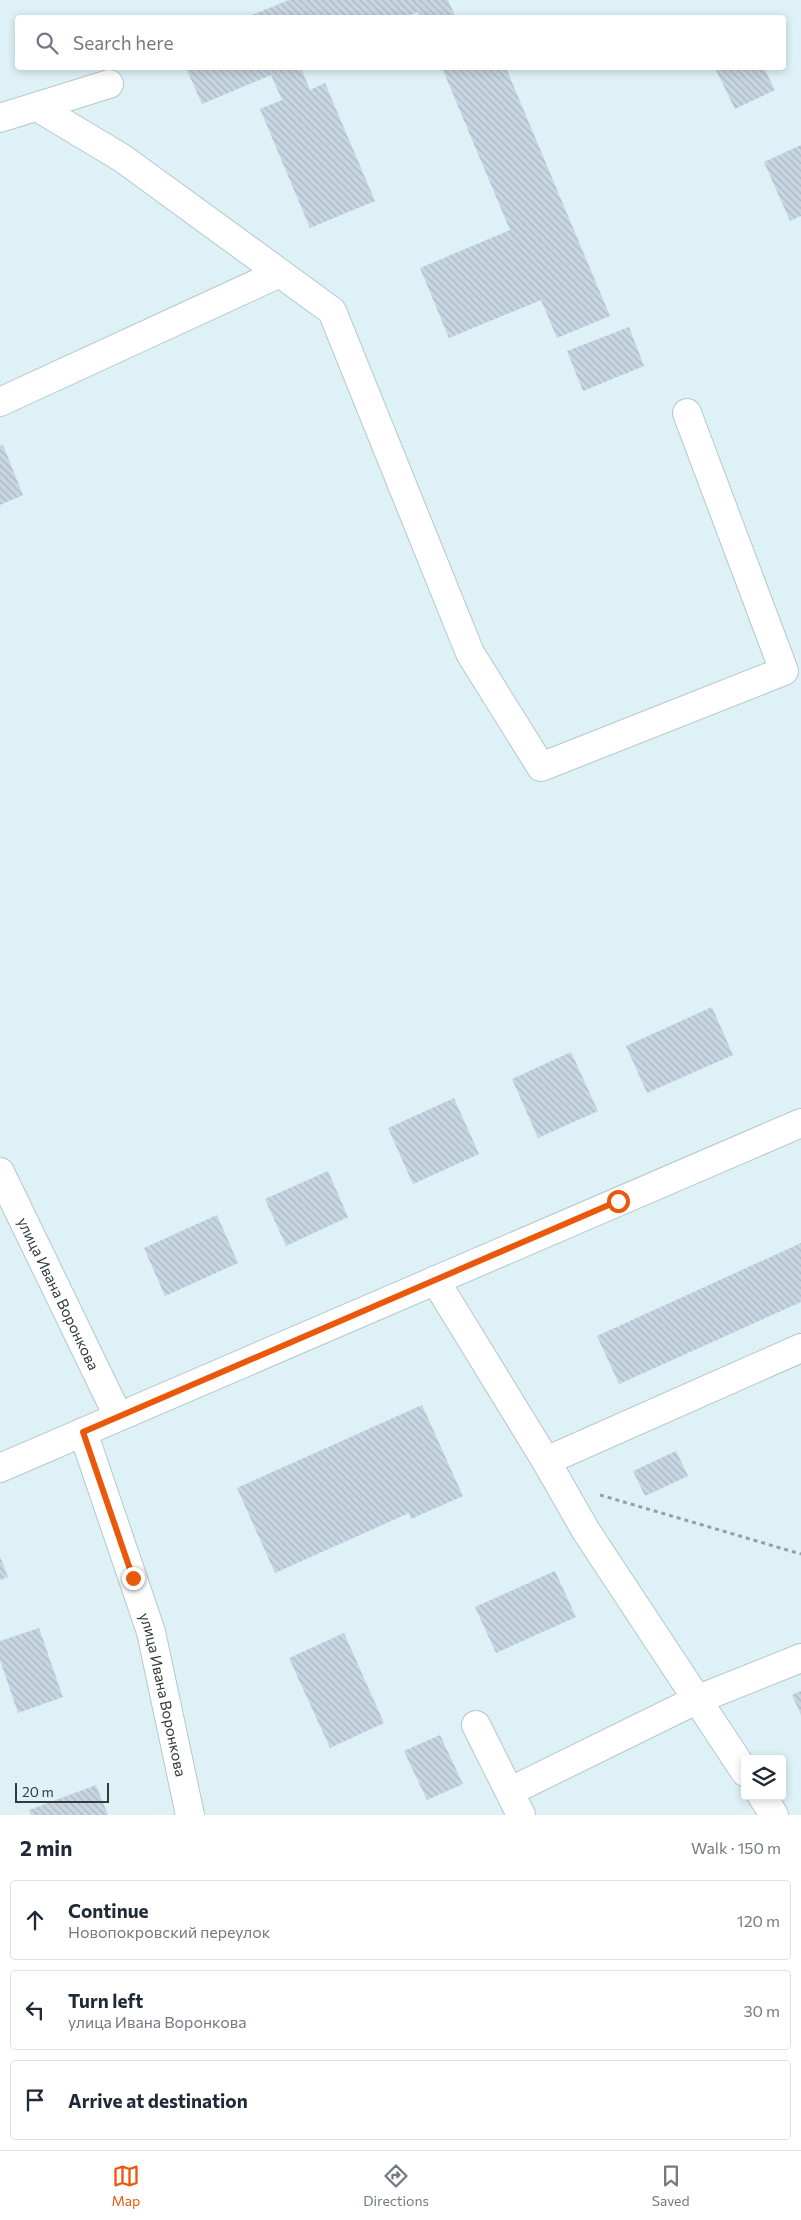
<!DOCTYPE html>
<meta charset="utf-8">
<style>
:root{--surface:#fff;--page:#f6f6f7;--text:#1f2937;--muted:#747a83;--line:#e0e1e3;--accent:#ea580c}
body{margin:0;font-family:Commissioner,sans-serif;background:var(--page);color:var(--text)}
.controls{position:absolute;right:15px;bottom:15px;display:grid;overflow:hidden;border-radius:5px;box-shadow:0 2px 8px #0003}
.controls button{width:45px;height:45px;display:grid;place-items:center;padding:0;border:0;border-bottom:1px solid var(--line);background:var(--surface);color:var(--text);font:25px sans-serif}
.scale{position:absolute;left:15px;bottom:12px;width:94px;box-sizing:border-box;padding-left:5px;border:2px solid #323a3c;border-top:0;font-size:14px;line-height:18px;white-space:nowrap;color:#323a3c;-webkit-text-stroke:4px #ddf1f6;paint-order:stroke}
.stop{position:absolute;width:15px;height:15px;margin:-11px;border:4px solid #ea580c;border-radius:50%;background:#fff}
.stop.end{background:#ea580c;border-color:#fff;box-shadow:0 1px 5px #0008}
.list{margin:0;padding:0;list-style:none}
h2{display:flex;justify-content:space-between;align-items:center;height:65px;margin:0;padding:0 20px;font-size:21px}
h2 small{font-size:16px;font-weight:400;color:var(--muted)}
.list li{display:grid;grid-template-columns:32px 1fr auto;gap:15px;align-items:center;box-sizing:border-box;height:80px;margin:0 10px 10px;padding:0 10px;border:1px solid var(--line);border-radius:5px}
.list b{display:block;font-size:19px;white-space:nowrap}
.list p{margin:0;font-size:16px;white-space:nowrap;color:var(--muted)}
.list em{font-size:16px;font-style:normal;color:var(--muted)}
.icon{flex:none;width:28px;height:28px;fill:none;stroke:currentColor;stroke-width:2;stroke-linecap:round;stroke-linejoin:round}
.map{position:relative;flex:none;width:801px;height:1815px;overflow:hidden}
.search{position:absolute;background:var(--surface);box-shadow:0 2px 8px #0003;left:15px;right:15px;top:15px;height:55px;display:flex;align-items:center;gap:12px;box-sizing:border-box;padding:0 18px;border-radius:5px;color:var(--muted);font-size:19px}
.sheet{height:335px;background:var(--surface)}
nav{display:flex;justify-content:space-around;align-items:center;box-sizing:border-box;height:70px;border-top:1px solid var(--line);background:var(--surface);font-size:14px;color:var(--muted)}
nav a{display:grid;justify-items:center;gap:2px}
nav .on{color:var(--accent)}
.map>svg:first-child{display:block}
</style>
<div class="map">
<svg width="801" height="1815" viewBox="0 0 801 1815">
<defs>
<pattern id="building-back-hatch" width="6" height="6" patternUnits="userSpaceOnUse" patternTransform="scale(1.25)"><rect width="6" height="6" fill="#c7d6e2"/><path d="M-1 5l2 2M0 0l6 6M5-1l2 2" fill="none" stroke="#abb8c3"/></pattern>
</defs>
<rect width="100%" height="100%" fill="#ddf1f6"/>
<g fill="url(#building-back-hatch)">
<polygon points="289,0 448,0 456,18 421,18 418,12 405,17 247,17"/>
<polygon points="186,68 301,68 310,90 325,83 375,201 310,228 260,109 282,100 271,75 202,104"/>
<polygon points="442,68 506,68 610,316 557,338 541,300 449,338 420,268 510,230"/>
<polygon points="715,68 764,68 775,90 735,109"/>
<polygon points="801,145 801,216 790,221 764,162"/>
<polygon points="629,327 644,366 583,391 567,351"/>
<polygon points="3,445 23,495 0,505 0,446"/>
<polygon points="712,1007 733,1055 647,1093 626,1046"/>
<polygon points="571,1052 598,1111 538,1138 512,1079"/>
<polygon points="454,1098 479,1154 413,1184 388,1128"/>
<polygon points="328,1171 348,1217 286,1246 265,1199"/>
<polygon points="217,1215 238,1263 165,1296 144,1248"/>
<polygon points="801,1243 801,1302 619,1384 597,1336"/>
<polygon points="422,1405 463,1496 411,1519 409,1513 275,1573 237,1488"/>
<polygon points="676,1451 688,1476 645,1496 633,1471"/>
<polygon points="0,1557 8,1577 0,1580"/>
<polygon points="555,1571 576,1617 496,1653 475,1607"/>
<polygon points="39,1628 63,1697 18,1713 0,1660 0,1641"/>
<polygon points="344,1633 384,1723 330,1748 289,1658"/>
<polygon points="801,1691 801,1715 792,1695"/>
<polygon points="440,1735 463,1784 427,1800 404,1751"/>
<polygon points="96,1785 108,1815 31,1815 29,1810"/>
</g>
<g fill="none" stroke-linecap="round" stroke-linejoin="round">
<defs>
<g id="minor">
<polyline points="37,107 122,158 332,311 470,653 541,767 784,671 687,413"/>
<polyline points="0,118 109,84"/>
<polyline points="0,402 280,273"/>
<path id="s1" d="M0 1172 118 1416"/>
<polyline points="435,1280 546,1461 586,1531 745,1772"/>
<path id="s2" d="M83 1432 151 1632 190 1815"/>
<polyline points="546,1461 801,1348"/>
<polyline points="0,1468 801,1123"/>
<polyline points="476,1725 521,1815"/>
<polyline points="511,1791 696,1700 801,1658"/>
<polyline points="762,1796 774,1815"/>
</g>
</defs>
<use href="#minor" stroke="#b4c8cc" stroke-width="30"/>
<polyline stroke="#93a1a5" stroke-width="3" stroke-dasharray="4 4" stroke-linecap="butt" points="600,1495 801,1554"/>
<use href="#minor" stroke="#fff" stroke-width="28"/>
</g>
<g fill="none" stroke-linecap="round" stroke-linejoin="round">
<polyline stroke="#ea580c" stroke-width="6" points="133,1578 83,1432 618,1201"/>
</g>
<g text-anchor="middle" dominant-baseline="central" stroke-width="4" stroke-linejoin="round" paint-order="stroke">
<g font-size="15" fill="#323a3c" stroke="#ddf1f6">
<text stroke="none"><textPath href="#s1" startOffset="135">улица Ивана Воронкова</textPath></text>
<text stroke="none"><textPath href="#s2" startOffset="275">улица Ивана Воронкова</textPath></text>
</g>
</g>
</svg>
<div class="controls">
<button><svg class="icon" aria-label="layers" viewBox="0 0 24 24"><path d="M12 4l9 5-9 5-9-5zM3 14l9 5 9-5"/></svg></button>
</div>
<div class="scale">20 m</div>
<div class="stop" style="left:618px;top:1201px"></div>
<div class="stop end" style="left:133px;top:1578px"></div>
<div class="search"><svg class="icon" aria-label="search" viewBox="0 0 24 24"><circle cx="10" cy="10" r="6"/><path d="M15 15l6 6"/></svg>Search here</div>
</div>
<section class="sheet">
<h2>2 min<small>Walk · 150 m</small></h2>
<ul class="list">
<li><svg class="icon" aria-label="ahead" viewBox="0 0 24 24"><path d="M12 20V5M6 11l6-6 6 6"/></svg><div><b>Continue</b><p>Новопокровский переулок</p></div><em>120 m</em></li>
<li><svg class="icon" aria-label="left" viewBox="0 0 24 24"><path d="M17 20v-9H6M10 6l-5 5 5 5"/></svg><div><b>Turn left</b><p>улица Ивана Воронкова</p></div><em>30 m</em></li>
<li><svg class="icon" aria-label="arrive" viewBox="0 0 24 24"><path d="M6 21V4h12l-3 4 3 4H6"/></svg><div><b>Arrive at destination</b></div></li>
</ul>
</section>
<nav>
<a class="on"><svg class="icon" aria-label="map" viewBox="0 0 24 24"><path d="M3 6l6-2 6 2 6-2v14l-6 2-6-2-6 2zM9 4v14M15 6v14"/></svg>Map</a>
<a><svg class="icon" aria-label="directions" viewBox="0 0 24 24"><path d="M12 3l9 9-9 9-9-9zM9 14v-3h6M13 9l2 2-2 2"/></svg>Directions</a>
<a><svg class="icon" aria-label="saved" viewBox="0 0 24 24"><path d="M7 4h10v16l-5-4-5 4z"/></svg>Saved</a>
</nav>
